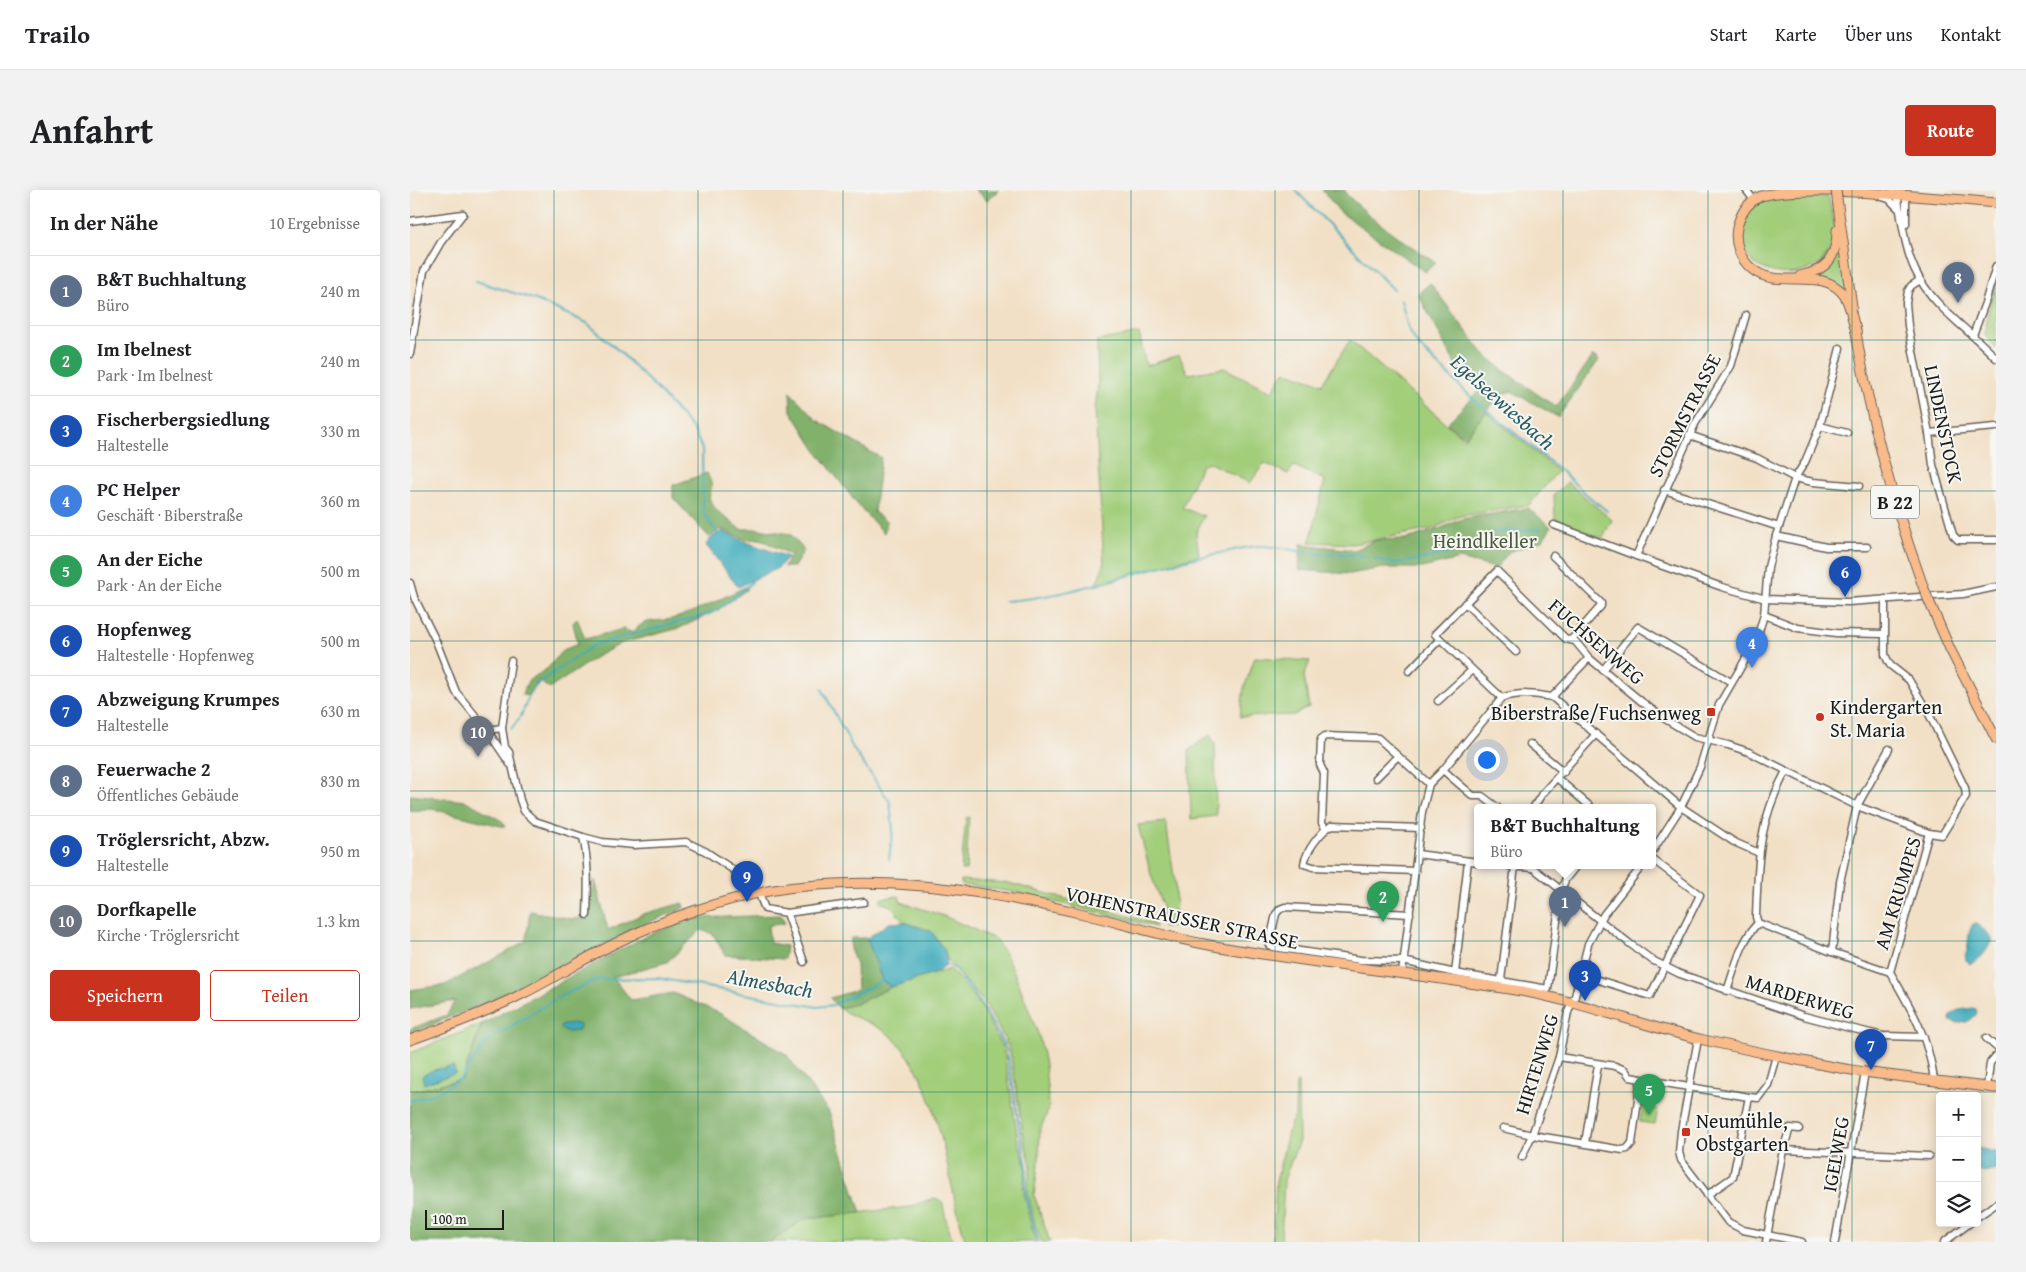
<!DOCTYPE html>
<html lang="de">
<meta charset="utf-8">
<style>
:root{--surface:#fff;--page:#f2f2f2;--text:#202124;--muted:#757577;--line:#e0e0e0;--accent:#c8321e}
body{margin:0;font-family:"Gentium Book Plus",serif;background:var(--page);color:var(--text)}
.controls{position:absolute;right:15px;bottom:15px;display:grid;overflow:hidden;border-radius:5px;box-shadow:0 2px 12px #0003}
.controls button{width:45px;height:45px;display:grid;place-items:center;padding:0;border:0;border-bottom:1px solid var(--line);background:var(--surface);color:var(--text);font:25px sans-serif}
.scale{position:absolute;left:15px;bottom:12px;width:79px;box-sizing:border-box;padding-left:5px;border:2px solid #1c1c1c;border-top:0;font-size:14px;line-height:18px;white-space:nowrap;color:#1c1c1c;-webkit-text-stroke:4px #f6f6f2;paint-order:stroke}
.you{position:absolute;left:1076px;top:569px;width:18px;height:18px;margin:-12px;border:4px solid #fff;border-radius:50%;background:#1a73e8;box-shadow:0 0 0 8px #1a73e833}
.badge{display:grid;place-items:center;width:32px;height:32px;border-radius:50%;background:var(--accent);color:#fff;font-size:16px;font-weight:700}
.pin{position:absolute;translate:-50% -41px;filter:drop-shadow(0 1px 2px #0008)}
.pin::after{content:'';position:absolute;top:26px;width:18px;height:15px;background:inherit;clip-path:polygon(0 0,100% 0,50% 100%)}
.popup{position:absolute;left:1064px;top:614px;width:182px;height:65px;box-sizing:border-box;display:grid;place-content:center;border-radius:5px;background:var(--surface);filter:drop-shadow(0 1px 4px #0005);font-size:16px;white-space:nowrap;color:var(--muted)}
.popup b{font-size:19px;color:var(--text)}
.popup::after{content:'';position:absolute;left:50%;top:100%;margin-left:-10px;border:10px solid transparent;border-top-color:var(--surface)}
.list{margin:0;padding:0;list-style:none}
h2{display:flex;justify-content:space-between;align-items:center;height:65px;margin:0;padding:0 20px;font-size:21px}
h2 small{font-size:16px;font-weight:400;color:var(--muted)}
.list li{display:grid;grid-template-columns:32px 1fr auto;gap:15px;align-items:center;box-sizing:border-box;height:70px;padding:0 20px;border-top:1px solid var(--line)}
.list b{display:block;font-size:19px;white-space:nowrap}
.list p{margin:0;font-size:16px;white-space:nowrap;color:var(--muted)}
.list em{font-size:16px;font-style:normal;color:var(--muted)}
.actions{display:flex;gap:10px;padding:15px 20px}
.actions a{flex:1;padding:11px 0;border:1px solid var(--accent);border-radius:5px;text-align:center;font-size:18px;color:var(--accent)}
.actions .main{background:var(--accent);color:#fff}
.icon{flex:none;width:28px;height:28px;fill:none;stroke:currentColor;stroke-width:2;stroke-linecap:round;stroke-linejoin:round}
.map{position:relative;flex:none;width:1586px;height:1052px;overflow:hidden;border-radius:5px}
header{display:flex;align-items:center;gap:30px;box-sizing:border-box;height:70px;padding:0 25px;background:var(--surface);border-bottom:1px solid var(--line)}
header strong{font-size:24px}
nav{display:flex;gap:28px;margin-inline-start:auto;font-size:18px}
.intro{display:flex;align-items:center;justify-content:space-between;box-sizing:border-box;height:120px;padding:0 30px}
h1{margin:0;font-size:35px}
.button{padding:12px 22px;border-radius:5px;background:var(--accent);color:#fff;font-size:18px;font-weight:700}
main{display:flex;gap:30px;padding:0 30px}
aside{flex:1;background:var(--surface);border-radius:5px;box-shadow:0 2px 12px #0003}
.map>svg:first-child{display:block}
</style>
<header>
<strong>Trailo</strong>
<nav><a>Start</a><a>Karte</a><a>Über uns</a><a>Kontakt</a></nav>
</header>
<div class="intro"><h1>Anfahrt</h1><a class="button">Route</a></div>
<main>
<aside>
<h2>In der Nähe<small>10 Ergebnisse</small></h2>
<ul class="list">
<li><span class="badge" style="background:#5c6f8a">1</span><div><b>B&amp;T Buchhaltung</b><p>Büro</p></div><em>240 m</em></li>
<li><span class="badge" style="background:#2e9e5b">2</span><div><b>Im Ibelnest</b><p>Park · Im Ibelnest</p></div><em>240 m</em></li>
<li><span class="badge" style="background:#1a4fb4">3</span><div><b>Fischerbergsiedlung</b><p>Haltestelle</p></div><em>330 m</em></li>
<li><span class="badge" style="background:#3f7fe0">4</span><div><b>PC Helper</b><p>Geschäft · Biberstraße</p></div><em>360 m</em></li>
<li><span class="badge" style="background:#2e9e5b">5</span><div><b>An der Eiche</b><p>Park · An der Eiche</p></div><em>500 m</em></li>
<li><span class="badge" style="background:#1a4fb4">6</span><div><b>Hopfenweg</b><p>Haltestelle · Hopfenweg</p></div><em>500 m</em></li>
<li><span class="badge" style="background:#1a4fb4">7</span><div><b>Abzweigung Krumpes</b><p>Haltestelle</p></div><em>630 m</em></li>
<li><span class="badge" style="background:#5c6f8a">8</span><div><b>Feuerwache 2</b><p>Öffentliches Gebäude</p></div><em>830 m</em></li>
<li><span class="badge" style="background:#1a4fb4">9</span><div><b>Tröglersricht, Abzw.</b><p>Haltestelle</p></div><em>950 m</em></li>
<li><span class="badge" style="background:#6b7280">10</span><div><b>Dorfkapelle</b><p>Kirche · Tröglersricht</p></div><em>1.3 km</em></li>
</ul>
<div class="actions"><a class="main">Speichern</a><a>Teilen</a></div>
</aside>
<div class="map">
<svg width="1586" height="1052" viewBox="0 0 1586 1052">
<rect width="100%" height="100%" fill="#f6f6f2"/>
<filter id="ink" filterUnits="userSpaceOnUse"><feTurbulence type="fractalNoise" baseFrequency=".02" numOctaves="2"/><feDisplacementMap in="SourceGraphic" scale="10" xChannelSelector="R" yChannelSelector="G"/><feConvolveMatrix kernelMatrix="1 2 1 2 8 2 1 2 1" color-interpolation-filters="sRGB"/></filter>
<filter id="wash" filterUnits="userSpaceOnUse"><feTurbulence type="fractalNoise" baseFrequency=".0096" numOctaves="4" result="noise"/><feDisplacementMap in="SourceGraphic" scale="20" xChannelSelector="R" yChannelSelector="G"/><feGaussianBlur stdDeviation="1.12" result="paint"/><feColorMatrix in="noise" values="0 0 0 0 0 0 0 0 0 0 0 0 0 0 0 0 0 1.4 0 .05"/><feComposite in="paint" operator="in"/></filter>
<g filter="url(#wash)">
<rect width="100%" height="100%" fill="#f2e0c6"/>
<g fill="#a2ce7a" stroke="#5f754b">
<path d="M1381 3 1418 7C1421 20 1427 35 1424 48 1418 83 1376 92 1348 76 1322 61 1327 18 1354 8 1362 5 1372 5 1381 3Z"/>
<polygon points="1430,52 1439,109 1400,86"/>
<polygon points="1586,92 1586,159 1575,144 1578,123"/>
<polygon points="729,143 736,176 769,165 778,184 814,178 862,202 874,181 912,194 940,150 1054,249 1076,222 1148,281 1119,315 1050,326 1022,339 943,354 900,352 915,290 884,276 878,284 854,273 840,293 798,272 791,276 772,318 794,326 786,343 789,365 685,396 694,375 685,220 688,194 687,151"/>
<polygon points="1157,292 1202,330 1192,349 1145,329 1144,305"/>
<polygon points="845,467 900,471 894,486 899,517 884,525 830,527 834,498"/>
<polygon points="800,545 805,554 806,626 781,629 779,560"/>
<polygon points="559,627 556,680 551,680 556,628"/>
<polygon points="756,632 765,693 766,737 753,738 752,716 741,685 728,635"/>
<polygon points="551,690 599,693 742,733 746,737 610,703 551,694"/>
<polygon points="489,706 491,712 534,726 585,749 596,765 605,784 630,849 635,875 639,918 630,940 629,968 624,1005 640,1052 632,1052 625,1036 617,998 621,975 614,950 600,860 576,815 537,769 535,761 521,741 494,732 481,716 470,712 472,708"/>
<path d="M540 779 552 792 570 815 594 861 608 950 616 977 613 998 621 1036 627 1052H556C535 989 533 895 482 847 467 833 446 830 429 818L446 814 481 797Z"/>
<polygon points="72,834 52,889 0,902 0,863"/>
<polygon points="888,892 889,951 874,990 871,1052 863,1052 866,992 880,934 885,927 886,893"/>
<polygon points="1232,916 1248,919 1245,934 1230,932"/>
<polygon points="524,1008 532,1011 539,1042 544,1052 361,1052 394,1029 499,1017"/>
</g>
<g fill="#81b16a" stroke="#4e6643">
<polygon points="565,0 589,0 577,10"/>
<path d="M912 0H935L936 4C964 31 993 52 1026 72L1015 82 930 22Z"/>
<polygon points="1020,93 1073,163 1094,181 1146,217 1183,166 1189,170 1148,227 1101,201 1090,206 1054,247 1037,233 1075,195 1048,179 1008,104"/>
<polygon points="380,202 407,230 471,268 464,322 477,332 474,343 450,318 406,260 381,221"/>
<polygon points="297,283 302,295 299,308 306,320 330,339 348,339 380,344 394,360 384,377 374,377 381,365 350,349 336,350 311,339 299,347 263,308 263,295"/>
<polygon points="1118,318 1141,337 1133,350 1099,362 1086,378 1050,369 1012,378 973,378 940,384 889,380 891,354 944,360 966,350 997,349 1029,339 1052,329"/>
<path d="M337 396 336 400 308 420 270 438 212 453 186 467 139 499 129 490 117 506 112 505 118 491 138 478 153 460 168 454 163 433 167 428 175 449 213 439 223 443C233 428 246 432 261 429 283 424 316 406 337 396Z"/>
<polygon points="0,605 56,611 92,631 95,637 22,619 0,621"/>
<polygon points="185,690 198,740 233,724 273,713 274,718 230,736 100,802 0,844 0,839 37,825 45,811 0,819 0,800 35,795 90,766 116,751 120,721 163,729 178,727"/>
<polygon points="371,725 375,733 358,736 360,753 376,756 374,769 315,765 303,744 291,740 257,772 203,787 221,810 263,803 309,823 376,864 419,922 451,1023 394,1029 361,1052 0,1052 0,902 52,889 72,834 238,745 286,728"/>
<polygon points="441,748 457,748 472,790 481,797 446,814 429,818 420,808 447,800 446,774 440,759"/>
</g>
<g fill="#3dabbb" stroke="#2c646c">
<polygon points="312,341 336,352 378,367 368,378 328,397 296,355 302,347"/>
<polygon points="494,732 521,741 535,761 537,774 526,783 481,797 472,790 457,748 479,733"/>
<path d="M1563 734H1566L1577 742 1582 748C1579 759 1571 770 1560 774L1556 770 1555 765C1561 756 1555 747 1563 734Z"/>
<path d="M1563 818 1566 819 1567 823C1560 833 1552 835 1540 831L1541 825 1549 820Z"/>
<polygon points="162,833 170,835 169,840 159,842 150,839 151,836"/>
<polygon points="43,876 46,883 14,894 12,886 23,880"/>
<polygon points="1567,956 1568,958 1586,962 1586,979 1574,982 1567,981"/>
</g>
<g fill="none" stroke-linecap="round" stroke-linejoin="round">
<g stroke="#3dabbb" stroke-width="2">
<polyline points="885,0 984,100"/>
<polyline points="66,91 126,110 177,133 209,161 247,199 283,239 292,259 293,322 308,344"/>
<polyline points="991,110 998,138 1008,155 1062,208 1149,279 1177,305 1197,321"/>
<polyline points="965,369 980,373 997,372 1037,364 1057,357 1083,342 1132,339"/>
<path d="M594 411C667 407 734 376 805 364 819 362 835 356 850 356 867 355 891 363 910 364 925 365 940 362 955 366"/>
<polyline points="412,499 444,560 480,612 483,641 479,669"/>
<polyline points="101,539 111,526 121,501 131,491 184,455 302,423 320,411 342,392 343,389"/>
<polyline points="536,774 545,779 572,815 597,861 611,949 617,976 615,998 623,1036 629,1052"/>
<polyline points="0,911 29,902 50,889 77,851 149,807 188,789 247,788 407,817 423,815 474,790"/>
</g>
</g>
</g>
<g filter="url(#ink)">
<g fill="none" stroke-linecap="round" stroke-linejoin="round">
<defs>
<g id="minor">
<polyline points="1336,0 1344,10"/>
<path d="M1487 4C1492 29 1494 57 1505 80 1522 117 1559 139 1586 168"/>
<polyline points="1469,6 1479,9 1489,19"/>
<polyline points="0,31 53,24"/>
<polyline points="1496,34 1496,5"/>
<polyline points="1510,90 1501,96 1498,101 1496,113 1498,136 1519,243 1523,275 1543,345 1548,350 1586,350"/>
<polyline points="1563,145 1575,113 1586,76"/>
<polyline points="0,164 14,81 31,52 53,24"/>
<polyline points="1410,236 1437,243"/>
<polyline points="1519,243 1586,237"/>
<polyline points="1279,245 1347,268 1385,288 1403,292 1449,296"/>
<polyline points="1254,300 1369,337"/>
<polyline points="1144,335 1250,375 1312,397 1356,409 1438,412 1553,404 1586,397"/>
<polyline points="1366,346 1416,357 1457,357"/>
<polyline points="1143,366 1191,413 1191,416 1161,450"/>
<polyline points="1226,366 1285,234 1321,176 1336,125"/>
<polyline points="0,393 4,407 26,451 46,502 77,540 100,574"/>
<polyline points="1055,413 1106,462"/>
<polyline points="1354,425 1388,438 1426,443 1474,444"/>
<polyline points="1193,480 1228,437 1321,492"/>
<polyline points="999,481 1030,449"/>
<polyline points="1142,507 1179,468"/>
<polyline points="1092,508 1025,444 1087,381 1156,449 1165,451 1179,468 1232,512 1255,529 1285,547 1318,555 1339,562 1447,616 1519,643 1532,645 1556,606 1555,598 1519,524 1499,490 1480,475 1475,465 1475,409"/>
<polyline points="1028,511 1062,480"/>
<polyline points="92,538 101,471"/>
<polyline points="77,540 92,538 95,557 99,562 110,610 114,621 125,631 173,647 192,652 224,655 276,652 295,661 325,681 336,693 341,705"/>
<polyline points="1120,554 1154,582"/>
<polyline points="1033,580 1063,606 1072,606 1088,618"/>
<path d="M1376 581C1348 633 1348 669 1346 727L1348 733 1422 762 1480 782"/>
<polyline points="966,588 987,567"/>
<polyline points="1148,589 1182,618"/>
<polyline points="1123,618 1132,604 1186,544"/>
<polyline points="916,639 912,633 914,583 910,575 911,549 915,546 968,548 1019,594"/>
<path d="M1519 643 1480 782C1501 818 1519 848 1524 890"/>
<path d="M173 647C179 673 178 698 177 725"/>
<polyline points="1242,662 1271,617 1290,577 1309,515 1346,451 1354,425 1358,377 1366,346 1385,288 1395,272 1410,236 1430,158"/>
<polyline points="1007,664 1068,672"/>
<polyline points="1099,676 1123,678 1219,753 1242,770 1270,784 1394,826 1436,837 1473,846 1514,847"/>
<path d="M1005 681 903 677 894 674C896 661 911 641 922 635L1011 638"/>
<polyline points="349,704 355,719 377,723 454,712"/>
<polyline points="377,723 394,772"/>
<polyline points="1000,724 875,717 870,719 866,724 859,755 863,757 951,770 993,771 1045,783 1138,799 1151,701 1155,690 1166,676"/>
<polyline points="1422,762 1430,692 1447,616 1479,559"/>
<polyline points="1045,783 1058,671"/>
<path d="M992 784 1012 622 1019 594 1033 580 1092 508C1109 502 1125 504 1142 507L1271 617 1324 652 1349 663"/>
<polyline points="1169,784 1240,806 1290,705 1242,669"/>
<polyline points="1091,790 1105,676"/>
<path d="M1317 801C1325 778 1331 750 1348 733"/>
<polyline points="1576,848 1586,857"/>
<polyline points="1288,849 1271,941 1269,962 1271,970 1318,1032 1333,1040 1392,1052"/>
<polyline points="1149,867 1205,876 1215,880 1220,887 1231,889 1339,907 1323,987 1297,1005"/>
<polyline points="1577,897 1580,873 1586,866"/>
<polyline points="1339,907 1348,908 1358,895 1366,866"/>
<polyline points="1093,938 1122,945 1213,960 1217,959 1222,953 1231,889"/>
<polyline points="1175,953 1188,875"/>
<polyline points="1373,960 1519,966"/>
<polyline points="1112,967 1122,945 1149,867 1158,822 1165,806 1178,754 1194,724 1232,676"/>
<polyline points="1567,1027 1586,1014"/>
<polyline points="1356,1052 1373,960 1380,938 1389,939"/>
<polyline points="1425,1052 1455,882"/>
<polyline points="1534,1052 1560,1033"/>
</g>
<g id="major">
<polyline points="1428,16 1442,116"/>
<path d="M1390 86C1417 80 1427 68 1427 40"/>
<path d="M1445 136C1459 226 1483 313 1514 399"/>
<path d="M1446 141C1442 130 1441 115 1434 105 1412 75 1368 101 1342 79 1330 69 1324 53 1327 38 1330 24 1338 12 1351 6 1373 0 1400 1 1423 1 1477 3 1532 8 1586 13"/>
<polyline points="1519,411 1540,459 1586,549"/>
<path d="M0 850C39 836 77 822 114 803 146 787 176 767 208 752 253 729 314 709 364 700 469 683 572 700 674 724 714 734 753 746 794 754 899 774 1005 783 1111 801 1173 812 1232 836 1294 850 1347 862 1401 874 1455 882 1499 888 1543 893 1586 898"/>
</g>
</defs>
<use href="#minor" stroke="#676158" stroke-width="9"/>
<use href="#major" stroke="#676158" stroke-width="11"/>
<use href="#minor" stroke="#fff" stroke-width="6"/>
<use href="#major" stroke="#fabb8b" stroke-width="9"/>
<defs>
<g id="major-bridge">
<polyline points="1426,0 1428,16"/>
<polyline points="1514,399 1519,411"/>
</g>
</defs>
<use href="#major-bridge" stroke="#676158" stroke-width="11" stroke-linecap="butt"/>
<use href="#major-bridge" stroke="#fabb8b" stroke-width="9"/>
</g>
</g>
<path fill="none" stroke="#0f766e" stroke-width="1" stroke-opacity="0.55" d="M144 0V1052M288 0V1052M433 0V1052M577 0V1052M721 0V1052M865 0V1052M1009 0V1052M1153 0V1052M1298 0V1052M1442 0V1052M0 150H1586M0 301H1586M0 451H1586M0 601H1586M0 751H1586M0 902H1586"/>
<g fill="#c8321e" stroke="#f6f6f2" stroke-width="2">
<rect x="1296" y="517" width="10" height="10" rx="2.5"/>
<circle cx="1410" cy="527" r="5"/>
<rect x="1271" y="937" width="10" height="10" rx="2.5"/>
</g>
<g text-anchor="middle" dominant-baseline="central" stroke-width="4" stroke-linejoin="round" paint-order="stroke">
<rect fill="#f6f6f2" stroke="#5d5d5c" stroke-width="1" x="1461" y="295.5" width="48" height="33" rx="4"/>
<g font-size="19" font-weight="bold" fill="#1c1c1c">
<text x="1485" y="312">B 22</text>
</g>
<g font-size="20" fill="#1c1c1c" stroke="#f6f6f2">
<text transform="translate(1274 225) rotate(-63)">STORMSTRASSE</text>
<text transform="translate(1534 234) rotate(78)">LINDENSTOCK</text>
<text transform="translate(1187 451) rotate(41)">FUCHSENWEG</text>
<text transform="translate(1487 703) rotate(-73)">AM KRUMPES</text>
<text transform="translate(772 727) rotate(12)">VOHENSTRAUSSER STRASSE</text>
<text transform="translate(1390 806) rotate(17)">MARDERWEG</text>
<text transform="translate(1126 874) rotate(-73)">HIRTENWEG</text>
<text transform="translate(1425 964) rotate(-80)">IGELWEG</text>
</g>
<g font-size="20" fill="#4b5a3d" stroke="#f6f6f2">
<text x="1075" y="350">Heindlkeller</text>
</g>
<g font-size="20" fill="#1c1c1c" stroke="#f6f6f2" text-anchor="start">
<text x="1420" y="516">Kindergarten<tspan x="1420" dy="23">St. Maria</tspan></text>
<text x="1291" y="522" text-anchor="end">Biberstraße/Fuchsenweg</text>
<text x="1286" y="930">Neumühle,<tspan x="1286" dy="23">Obstgarten</tspan></text>
</g>
<g font-size="21" font-style="italic" fill="#2b5c64" stroke="#f6f6f2">
<text transform="translate(1093 212) rotate(42)">Egelseewiesbach</text>
<text transform="translate(360 793) rotate(10)">Almesbach</text>
</g>
</g>
</svg>
<div class="controls">
<button>+</button>
<button>−</button>
<button><svg class="icon" aria-label="layers" viewBox="0 0 24 24"><path d="M12 4l9 5-9 5-9-5zM3 14l9 5 9-5"/></svg></button>
</div>
<div class="scale">100 m</div>
<div class="you"></div>
<div class="pin badge" style="left:1155px;top:737px;background:#5c6f8a">1</div>
<div class="popup"><b>B&amp;T Buchhaltung</b>Büro</div>
<div class="pin badge" style="left:973px;top:732px;background:#2e9e5b">2</div>
<div class="pin badge" style="left:1175px;top:811px;background:#1a4fb4">3</div>
<div class="pin badge" style="left:1342px;top:478px;background:#3f7fe0">4</div>
<div class="pin badge" style="left:1239px;top:925px;background:#2e9e5b">5</div>
<div class="pin badge" style="left:1435px;top:407px;background:#1a4fb4">6</div>
<div class="pin badge" style="left:1461px;top:880px;background:#1a4fb4">7</div>
<div class="pin badge" style="left:1548px;top:113px;background:#5c6f8a">8</div>
<div class="pin badge" style="left:337px;top:712px;background:#1a4fb4">9</div>
<div class="pin badge" style="left:68px;top:567px;background:#6b7280">10</div>
</div>
</main>
